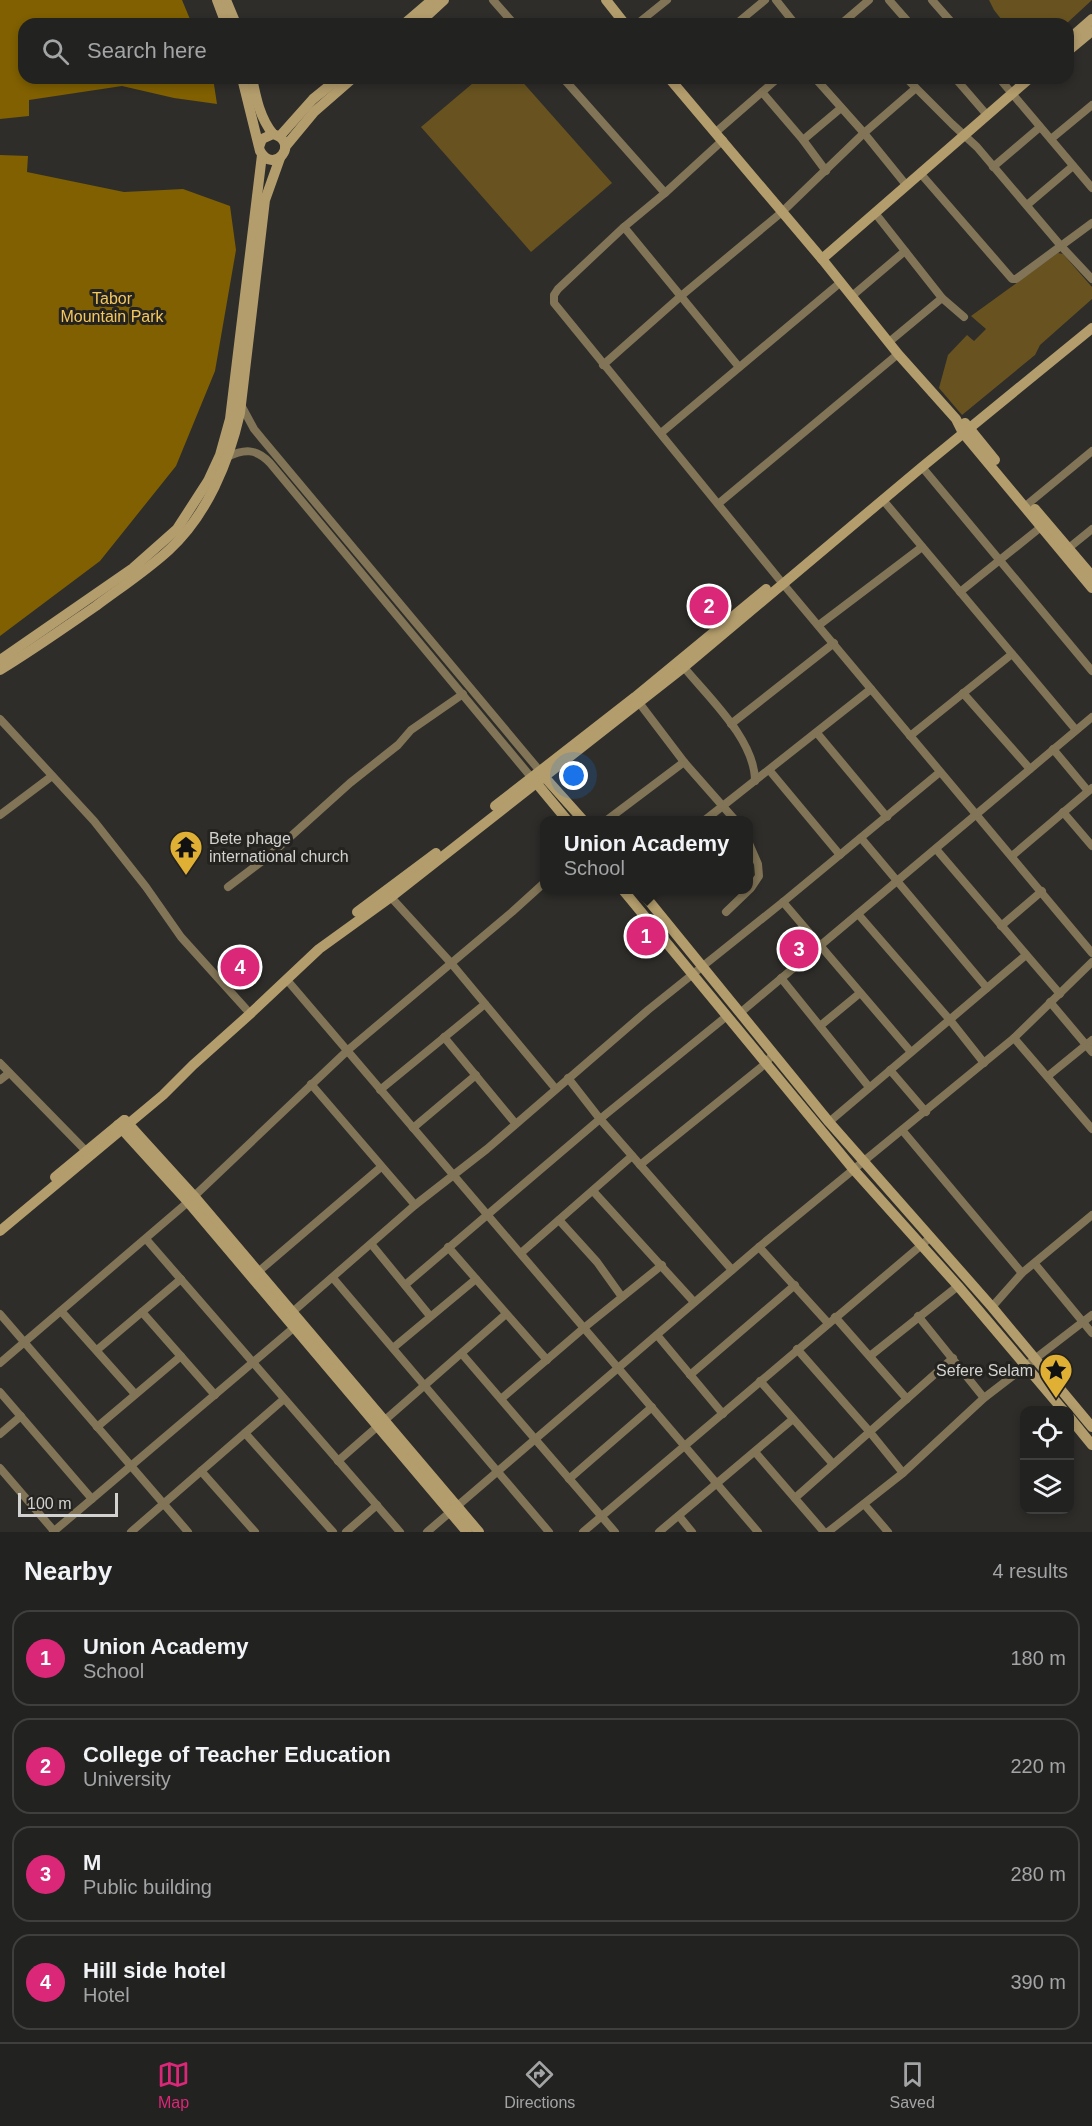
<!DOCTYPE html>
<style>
:root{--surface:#222220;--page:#2a2a29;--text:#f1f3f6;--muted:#a2a4a5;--line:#3f3f3e;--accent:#db2777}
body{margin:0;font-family:Helvetica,sans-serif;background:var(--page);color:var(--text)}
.controls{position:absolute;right:18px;bottom:18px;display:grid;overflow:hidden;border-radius:12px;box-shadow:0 3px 9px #0003}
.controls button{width:54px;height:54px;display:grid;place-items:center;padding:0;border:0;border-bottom:2px solid var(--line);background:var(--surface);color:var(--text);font:30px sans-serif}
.scale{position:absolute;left:18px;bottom:15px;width:100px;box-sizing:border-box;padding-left:6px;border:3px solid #d2d2d0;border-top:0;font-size:16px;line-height:21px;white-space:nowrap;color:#d2d2d0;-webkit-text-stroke:4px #242320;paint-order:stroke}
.you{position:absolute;left:574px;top:776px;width:21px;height:21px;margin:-15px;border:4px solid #fff;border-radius:50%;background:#1a73e8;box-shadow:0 0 0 9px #1a73e833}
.badge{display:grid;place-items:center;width:39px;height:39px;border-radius:50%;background:var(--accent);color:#fff;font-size:20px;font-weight:700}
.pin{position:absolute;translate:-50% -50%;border:3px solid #fff;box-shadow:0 2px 6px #0006}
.popup{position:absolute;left:540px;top:816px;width:213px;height:78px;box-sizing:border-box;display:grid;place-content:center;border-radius:12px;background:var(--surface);filter:drop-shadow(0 2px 4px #0005);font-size:20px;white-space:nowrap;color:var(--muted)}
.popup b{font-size:22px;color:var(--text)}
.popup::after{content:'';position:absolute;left:50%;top:100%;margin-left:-12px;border:12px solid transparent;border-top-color:var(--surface)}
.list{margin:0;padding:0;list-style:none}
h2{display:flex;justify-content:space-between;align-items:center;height:78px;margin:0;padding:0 24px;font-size:26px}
h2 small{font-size:20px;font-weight:400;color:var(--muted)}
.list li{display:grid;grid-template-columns:39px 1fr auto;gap:18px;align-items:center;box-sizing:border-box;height:96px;margin:0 12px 12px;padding:0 12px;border:2px solid var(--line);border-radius:18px}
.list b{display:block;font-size:22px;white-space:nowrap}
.list p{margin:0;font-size:20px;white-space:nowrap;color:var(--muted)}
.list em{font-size:20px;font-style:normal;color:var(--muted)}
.icon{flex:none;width:33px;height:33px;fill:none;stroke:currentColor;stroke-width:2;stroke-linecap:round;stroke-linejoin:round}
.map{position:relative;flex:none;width:1092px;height:1532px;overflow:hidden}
.search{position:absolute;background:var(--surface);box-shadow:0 3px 9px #0003;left:18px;right:18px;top:18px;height:66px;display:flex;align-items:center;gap:15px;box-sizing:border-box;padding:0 21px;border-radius:18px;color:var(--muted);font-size:22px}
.sheet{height:510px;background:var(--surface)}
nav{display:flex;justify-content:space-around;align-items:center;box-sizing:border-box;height:84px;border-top:2px solid var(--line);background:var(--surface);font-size:16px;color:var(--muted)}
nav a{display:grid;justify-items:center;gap:3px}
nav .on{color:var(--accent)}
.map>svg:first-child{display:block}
</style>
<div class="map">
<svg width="1092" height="1532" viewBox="0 0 1092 1532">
<rect width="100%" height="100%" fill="#2e2d2a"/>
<g fill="#685320">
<polygon points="989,0 1092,0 1066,24 1005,24 994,10"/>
<polygon points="479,78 519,78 612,183 531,252 421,127"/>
<polygon points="1058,253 1063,254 1092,287 1092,299 1040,345 1035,355 962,415 939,388 948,355 967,335 974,341 986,329 971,316"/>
</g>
<g fill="#806001">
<polygon points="0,0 182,0 192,24 24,24 24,78 213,78 217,104 174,98 122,86 29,100 29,116 0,119"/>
<polygon points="0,155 28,156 27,172 124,192 183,189 230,206 236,250 215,371 176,466 100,561 0,636"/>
</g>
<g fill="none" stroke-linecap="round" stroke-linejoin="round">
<g stroke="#827557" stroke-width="8">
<polyline points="493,0 514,24"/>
<polyline points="776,0 795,24"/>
<polyline points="889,0 910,24"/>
<polyline points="932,0 953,24"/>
<polyline points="637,24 667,0"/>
<polyline points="736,24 765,0"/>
<polyline points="841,24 869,0"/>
<polyline points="563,78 665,193"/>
<polyline points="815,78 864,133 907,186"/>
<polyline points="906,78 952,124 977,147 1061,246 1092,279"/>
<polyline points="955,78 987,115"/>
<polyline points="999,78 1092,188"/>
<polyline points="762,92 803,140 826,171"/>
<polyline points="716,132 778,78"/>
<polyline points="1051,139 1092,105"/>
<polyline points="723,140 665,193 624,227 558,289 554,295 554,303 779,579 1092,953"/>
<polyline points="803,140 841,108"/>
<polyline points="993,167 1040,127"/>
<polyline points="921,174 1012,279 1016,279 1092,223"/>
<polyline points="1027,205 1073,166"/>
<polyline points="875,213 942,298 964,317"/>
<polyline points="624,227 739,367"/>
<polyline points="852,296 905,251"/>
<polyline points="889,342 942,298"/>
<polyline points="603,365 681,296 782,212 864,133 916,88"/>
<polyline points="241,405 254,429 263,440 539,770"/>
<polyline points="661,433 841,282"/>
<path d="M227 457C244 449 256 448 270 463L531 777"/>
<polyline points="922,467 1092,671"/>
<polyline points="883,500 1076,730"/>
<polyline points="1029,503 1092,451"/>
<polyline points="718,504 898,354"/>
<polyline points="1065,551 1092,529"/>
<polyline points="960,592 1041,527"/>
<polyline points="819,625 922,547"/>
<path d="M682 665C707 696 755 739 755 781"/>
<polyline points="963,693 1030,769"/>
<polyline points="637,700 684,762 735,820"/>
<polyline points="0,719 94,821 146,887 181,937 246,1009"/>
<polyline points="731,724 834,643"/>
<polyline points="817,733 887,817"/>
<polyline points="910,736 1012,654"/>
<polyline points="1053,749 1088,791"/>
<polyline points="770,771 840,855"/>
<polyline points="1063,812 1092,846"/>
<polyline points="0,815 52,776"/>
<polyline points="607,820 684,762"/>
<polyline points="705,820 871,689"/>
<polyline points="861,838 987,988"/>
<polyline points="936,849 1060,994"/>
<polyline points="1012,856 1092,788"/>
<polyline points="228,887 269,856 350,783 398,745 411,730 463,694"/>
<polyline points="388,894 451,963 555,1088"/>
<polyline points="783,902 911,1052"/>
<polyline points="726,912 751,888 759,876 758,864 748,841"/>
<polyline points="858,914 950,1020 984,1063"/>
<polyline points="1001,926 1042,891"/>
<polyline points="781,978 869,1087"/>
<polyline points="287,980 758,1532"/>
<polyline points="1050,1002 1092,1052"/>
<polyline points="740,1013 1092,717"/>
<polyline points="820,1026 860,993"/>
<polyline points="444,1037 515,1123"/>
<polyline points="1014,1038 1092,1129"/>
<polyline points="0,1063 86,1151"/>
<polyline points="890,1070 926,1112"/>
<polyline points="1048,1076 1092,1040"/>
<polyline points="568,1078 600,1119 732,1270"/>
<polyline points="0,1080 9,1073"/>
<polyline points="311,1084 415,1205"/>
<polyline points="380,1090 485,1004"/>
<polyline points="829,1122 1026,955"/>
<polyline points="413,1128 476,1075"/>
<polyline points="902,1130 1022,1273"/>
<polyline points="640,1165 765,1064 773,1054"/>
<polyline points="593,1191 694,1302"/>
<polyline points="559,1220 597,1262 622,1297"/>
<polyline points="146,1239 400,1532"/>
<polyline points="372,1245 430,1316"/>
<polyline points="448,1247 547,1360"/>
<polyline points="759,1247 828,1323"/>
<polyline points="521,1253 632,1156"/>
<polyline points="1035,1264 1092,1333"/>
<polyline points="258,1272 381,1167"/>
<polyline points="333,1278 549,1532"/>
<polyline points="405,1285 600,1119 727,1016"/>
<polyline points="992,1307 1022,1273 1092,1215"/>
<polyline points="61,1311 135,1394"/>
<polyline points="142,1312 215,1395"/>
<polyline points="0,1314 188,1532"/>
<polyline points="289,1315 415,1205 487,1149 648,1010 783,902 940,772"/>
<polyline points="918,1316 984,1398"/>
<polyline points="835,1317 907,1399"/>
<polyline points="657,1335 723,1414"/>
<polyline points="393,1348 476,1279"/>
<polyline points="797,1349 869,1431 903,1473"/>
<polyline points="97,1350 181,1279"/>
<polyline points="462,1354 615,1532"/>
<polyline points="870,1356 958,1286"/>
<polyline points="0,1363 188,1202 348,1050 512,912 544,883"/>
<polyline points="690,1375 795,1285"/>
<polyline points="760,1381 833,1464"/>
<polyline points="0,1392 92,1499"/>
<polyline points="501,1399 585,1327 662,1265"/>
<polyline points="385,1420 506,1314"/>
<polyline points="97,1427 181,1356"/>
<polyline points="245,1433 333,1532"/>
<polyline points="0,1434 21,1416"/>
<polyline points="755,1452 824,1532"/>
<polyline points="338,1461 378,1426"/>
<polyline points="0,1468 54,1531"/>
<polyline points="201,1471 255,1532"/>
<polyline points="569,1479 652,1407"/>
<polyline points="795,1498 953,1358"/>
<polyline points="864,1504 888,1532"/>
<polyline points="679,1516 692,1532"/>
<polyline points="53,1532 297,1325"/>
<polyline points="131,1532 284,1399"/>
<polyline points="346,1532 377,1505"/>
<polyline points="427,1532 759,1247 1014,1038 1092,962"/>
<polyline points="583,1532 931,1237"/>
<polyline points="659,1532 793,1419"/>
<polyline points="828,1532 903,1473 984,1398 1092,1315"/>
</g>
<g stroke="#b39d6c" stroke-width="10">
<polyline points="217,0 226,24"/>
<polyline points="226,0 236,24"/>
<polyline points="606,0 625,24"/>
<polyline points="404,24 432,0"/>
<polyline points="418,24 444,0"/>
<polyline points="1068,40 1092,19"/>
<polyline points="1068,51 1092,31"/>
<path d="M242 78 260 151C274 176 301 142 273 134L262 139 259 147"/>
<path d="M252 78C256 98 260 118 273 134"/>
<polyline points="669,78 822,259 898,354 956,419 963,433 1092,588"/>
<polyline points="280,136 313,99 339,78"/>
<polyline points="285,147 314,112 353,78"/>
<polyline points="822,259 1030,78"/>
<polyline points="965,423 995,460"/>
<polyline points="1035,509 1092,576"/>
<polyline points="0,660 133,568 177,529 208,481 220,455 230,419 262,155"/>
<path d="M0 670C33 650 64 628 96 606 120 588 146 571 169 550 207 515 229 462 240 413L265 200 280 158"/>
<polyline points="541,773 583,820"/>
<polyline points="533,779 567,820"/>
<polyline points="495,806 635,697 766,589"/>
<polyline points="623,890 854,1170 958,1286 1063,1410"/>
<polyline points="640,890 829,1122 992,1307 1092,1427"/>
<polyline points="357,912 436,853"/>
<polyline points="125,1120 194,1196 479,1532"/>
<polyline points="118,1125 188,1202 467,1532"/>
<polyline points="55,1177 124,1120"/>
<polyline points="0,1231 163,1095 193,1065 250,1014 319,949 391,897 684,667 922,467 1092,328"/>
<polyline points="1070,1418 1092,1445"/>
</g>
</g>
<defs>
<symbol id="temple-pin" viewBox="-11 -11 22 30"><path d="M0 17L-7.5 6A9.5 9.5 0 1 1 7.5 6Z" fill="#e0b034" stroke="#242320"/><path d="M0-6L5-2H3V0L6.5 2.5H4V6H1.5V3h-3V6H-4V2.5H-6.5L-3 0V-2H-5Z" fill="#111"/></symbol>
<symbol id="sight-pin" viewBox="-11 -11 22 30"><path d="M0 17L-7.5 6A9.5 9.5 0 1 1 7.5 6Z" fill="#e0b034" stroke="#242320"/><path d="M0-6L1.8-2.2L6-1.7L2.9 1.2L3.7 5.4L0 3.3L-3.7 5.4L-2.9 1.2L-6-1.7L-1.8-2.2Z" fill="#111"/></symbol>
</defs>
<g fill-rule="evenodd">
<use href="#temple-pin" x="167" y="828" width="38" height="52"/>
<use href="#sight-pin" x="1037" y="1351" width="38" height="52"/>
</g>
<g text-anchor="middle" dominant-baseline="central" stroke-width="6" stroke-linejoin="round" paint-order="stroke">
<g font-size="16" fill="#f5c85e" stroke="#242320">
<text x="112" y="298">Tabor<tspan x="112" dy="18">Mountain Park</tspan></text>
</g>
<g font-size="16" fill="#d2d2d0" stroke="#242320" text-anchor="start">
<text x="209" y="838">Bete phage<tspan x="209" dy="18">international church</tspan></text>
<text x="1033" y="1370" text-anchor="end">Sefere Selam</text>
</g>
</g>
</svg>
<div class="controls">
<button><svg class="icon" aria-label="locate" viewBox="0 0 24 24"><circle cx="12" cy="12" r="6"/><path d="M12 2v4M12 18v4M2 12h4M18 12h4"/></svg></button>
<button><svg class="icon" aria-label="layers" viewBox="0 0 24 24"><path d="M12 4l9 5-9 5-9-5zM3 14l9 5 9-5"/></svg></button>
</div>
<div class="scale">100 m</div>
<div class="you"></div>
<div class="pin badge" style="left:646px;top:936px">1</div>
<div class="popup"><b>Union Academy</b>School</div>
<div class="pin badge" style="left:709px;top:606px">2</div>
<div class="pin badge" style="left:799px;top:949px">3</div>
<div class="pin badge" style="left:240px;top:967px">4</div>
<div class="search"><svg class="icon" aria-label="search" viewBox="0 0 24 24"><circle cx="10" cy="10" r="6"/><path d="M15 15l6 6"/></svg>Search here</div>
</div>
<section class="sheet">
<h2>Nearby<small>4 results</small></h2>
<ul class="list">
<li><span class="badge">1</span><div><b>Union Academy</b><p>School</p></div><em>180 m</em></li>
<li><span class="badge">2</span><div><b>College of Teacher Education</b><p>University</p></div><em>220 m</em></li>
<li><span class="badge">3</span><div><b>M</b><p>Public building</p></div><em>280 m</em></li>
<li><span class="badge">4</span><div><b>Hill side hotel</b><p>Hotel</p></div><em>390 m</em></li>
</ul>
</section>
<nav>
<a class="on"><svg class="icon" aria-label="map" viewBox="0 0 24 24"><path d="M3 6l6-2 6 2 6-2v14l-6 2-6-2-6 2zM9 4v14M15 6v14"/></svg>Map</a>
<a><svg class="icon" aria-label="directions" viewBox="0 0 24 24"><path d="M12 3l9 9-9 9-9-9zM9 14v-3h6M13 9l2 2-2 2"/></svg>Directions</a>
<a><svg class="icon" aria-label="saved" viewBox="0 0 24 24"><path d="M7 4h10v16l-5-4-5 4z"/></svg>Saved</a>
</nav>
